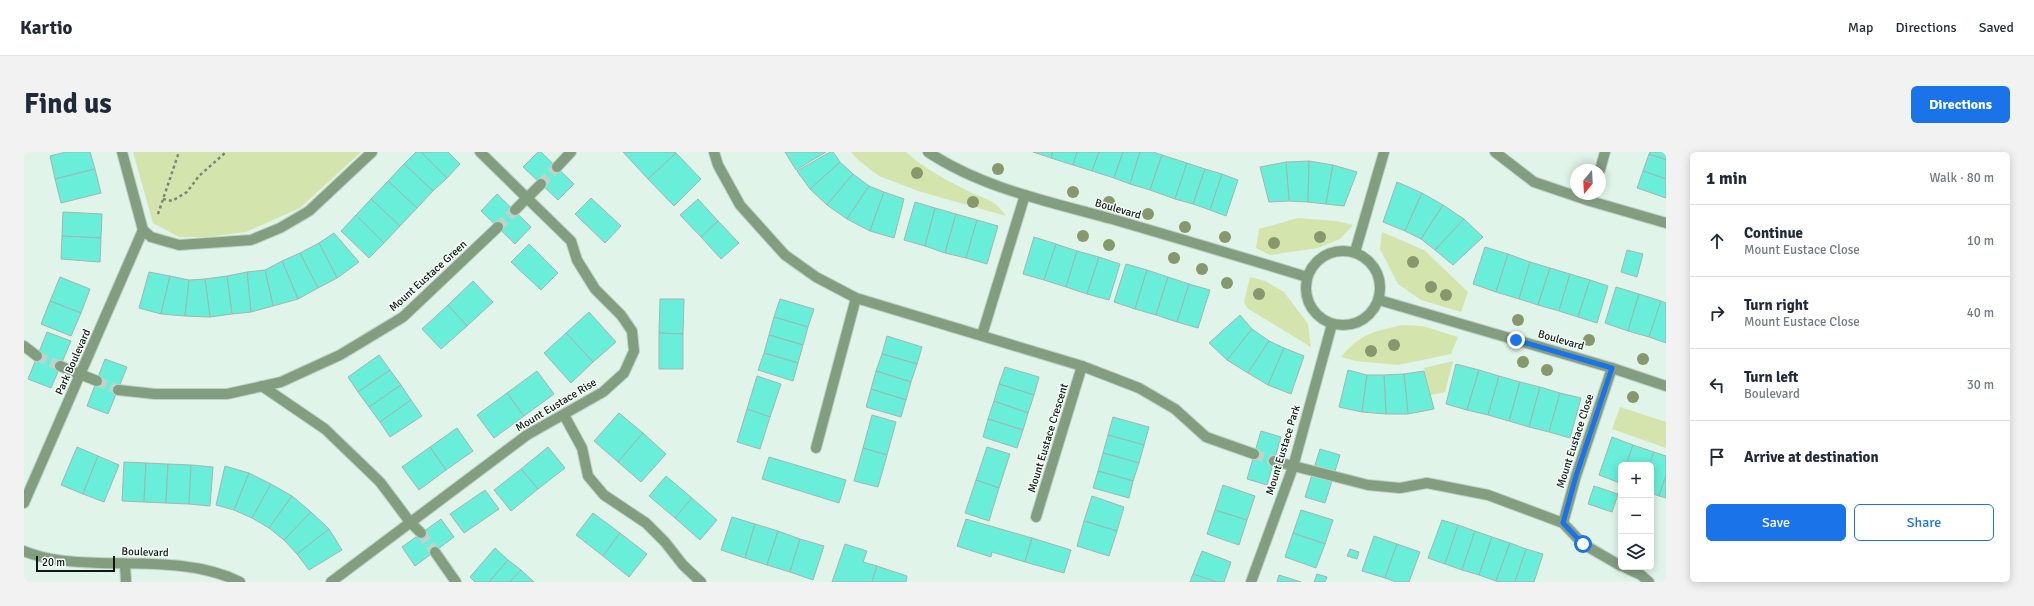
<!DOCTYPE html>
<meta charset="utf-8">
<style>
:root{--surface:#fff;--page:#f2f2f3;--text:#1f2937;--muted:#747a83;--line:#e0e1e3;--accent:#1a73e8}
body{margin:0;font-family:Signika,sans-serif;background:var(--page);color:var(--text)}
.controls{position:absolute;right:12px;bottom:12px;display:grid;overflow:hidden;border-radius:6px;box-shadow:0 2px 10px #0003}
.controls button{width:36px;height:36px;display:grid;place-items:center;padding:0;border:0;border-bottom:1px solid var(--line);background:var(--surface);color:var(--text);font:20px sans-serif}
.compass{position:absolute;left:1546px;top:12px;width:36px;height:36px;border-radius:50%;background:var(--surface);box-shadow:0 2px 10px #0003;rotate:198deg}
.scale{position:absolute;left:12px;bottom:10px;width:79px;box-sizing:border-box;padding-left:4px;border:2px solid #101713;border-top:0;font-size:11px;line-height:14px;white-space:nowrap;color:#101713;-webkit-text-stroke:3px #f6fef9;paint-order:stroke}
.stop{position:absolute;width:12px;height:12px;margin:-9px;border:3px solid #1a73e8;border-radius:50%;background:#fff}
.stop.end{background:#1a73e8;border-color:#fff;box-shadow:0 1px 4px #0008}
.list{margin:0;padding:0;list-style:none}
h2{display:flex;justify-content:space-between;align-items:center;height:52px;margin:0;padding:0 16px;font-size:17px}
h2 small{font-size:13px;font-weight:400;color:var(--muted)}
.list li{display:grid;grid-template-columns:26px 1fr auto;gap:12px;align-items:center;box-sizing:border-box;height:72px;padding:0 16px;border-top:1px solid var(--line)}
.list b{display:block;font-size:15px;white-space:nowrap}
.list p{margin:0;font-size:13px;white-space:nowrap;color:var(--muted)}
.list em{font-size:13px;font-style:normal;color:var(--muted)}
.actions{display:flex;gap:8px;padding:12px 16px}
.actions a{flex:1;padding:9px 0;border:1px solid var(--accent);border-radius:6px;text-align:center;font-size:14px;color:var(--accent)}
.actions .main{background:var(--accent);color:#fff}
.icon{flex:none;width:22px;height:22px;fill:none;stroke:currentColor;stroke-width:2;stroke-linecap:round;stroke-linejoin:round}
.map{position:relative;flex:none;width:1642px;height:430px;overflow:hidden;border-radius:6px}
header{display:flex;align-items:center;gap:24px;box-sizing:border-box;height:56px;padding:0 20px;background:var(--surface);border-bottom:1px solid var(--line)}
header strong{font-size:19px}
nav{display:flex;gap:22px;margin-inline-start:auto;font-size:14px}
.intro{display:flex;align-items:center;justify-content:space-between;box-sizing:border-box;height:96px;padding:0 24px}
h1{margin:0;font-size:28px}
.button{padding:10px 18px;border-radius:6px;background:var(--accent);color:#fff;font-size:14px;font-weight:700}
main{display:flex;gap:24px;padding:0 24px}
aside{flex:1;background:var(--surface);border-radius:6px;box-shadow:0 2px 10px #0003}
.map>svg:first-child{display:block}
</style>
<header>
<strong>Kartio</strong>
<nav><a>Map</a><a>Directions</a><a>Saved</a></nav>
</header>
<div class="intro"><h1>Find us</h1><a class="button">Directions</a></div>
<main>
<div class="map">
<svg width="1642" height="430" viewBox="0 0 1642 430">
<rect width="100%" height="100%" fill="#e0f4e9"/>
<g fill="#d3e4ac">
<polygon points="109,0 337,0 276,56 222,80 183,85 155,85 129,71"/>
<path d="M827 0H882C900 16 920 27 942 38 959 47 970 46 982 64L894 39 855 24 834 8Z"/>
<polygon points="1274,66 1312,69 1329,73 1316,87 1294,96 1246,103 1232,96 1235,77"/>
<polygon points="1358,80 1400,98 1444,140 1437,160 1397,148 1374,132 1356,97"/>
<polygon points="1226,125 1241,129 1260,140 1284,172 1287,195 1223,156 1220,150"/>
<path d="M1378 173 1399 174 1434 185 1427 202 1374 213 1332 209 1317 205C1338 181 1348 180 1378 173Z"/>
<polygon points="1429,209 1421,240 1407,243 1400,216"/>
<polygon points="1596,255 1642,270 1642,296 1588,277"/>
</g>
<g fill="#68eed9" stroke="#a0b7b2">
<polygon points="42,0 66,0 71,17 31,27 26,4"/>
<polygon points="392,0 397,0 423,26 409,39 380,12"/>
<polygon points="397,0 424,0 436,12 423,26"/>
<polygon points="514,0 517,0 550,32 534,48 499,15"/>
<polygon points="599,0 651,0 652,1 624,27"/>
<polygon points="761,0 802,0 772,18"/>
<polygon points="806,0 809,0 816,10 786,37 773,19"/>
<polygon points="1009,0 1029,0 1027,6"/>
<polygon points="1029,0 1053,0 1049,13 1027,6"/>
<polygon points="1053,0 1075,0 1068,19 1049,13"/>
<polygon points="1075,0 1099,0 1090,26 1068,19"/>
<polygon points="1099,0 1116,0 1106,32 1090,26"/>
<polygon points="1116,0 1129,0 1138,3 1126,38 1106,32"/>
<polygon points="1626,0 1642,0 1642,8 1625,2"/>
<polygon points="652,1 677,27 650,54 624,27"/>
<polygon points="1625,2 1642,8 1642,27 1619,19"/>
<polygon points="1138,3 1163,11 1151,47 1126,38"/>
<polygon points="1285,9 1284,50 1265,49 1262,10"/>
<polygon points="1285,9 1309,13 1302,52 1284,50"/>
<polygon points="816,10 829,22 803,53 786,37"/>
<polygon points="1262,10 1265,49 1245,50 1236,15"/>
<polygon points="1163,11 1181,17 1169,52 1151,47"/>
<polygon points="380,12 409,39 393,56 364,29"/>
<polygon points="1309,13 1333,20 1320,54 1302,52"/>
<polygon points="71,17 77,41 37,51 31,27"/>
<polygon points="1181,17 1198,22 1186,58 1169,52"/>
<polygon points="1619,19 1642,27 1642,46 1613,36"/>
<polygon points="829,22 845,34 823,67 803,53"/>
<polygon points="1198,22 1214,28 1202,64 1186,58"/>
<polygon points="364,29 393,56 376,74 347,47"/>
<polygon points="1373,30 1398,41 1381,79 1359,70"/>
<polygon points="845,34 860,40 846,79 823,67"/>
<polygon points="860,40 880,47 870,86 846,79"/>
<polygon points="1398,41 1419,53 1397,87 1381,79"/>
<polygon points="473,42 507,75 491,92 457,59"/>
<polygon points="567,46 597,74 581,91 551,62"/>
<polygon points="347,47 376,74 360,91 332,63"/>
<polygon points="674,47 694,69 677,85 656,63"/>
<polygon points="891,50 911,56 901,94 880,88"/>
<polygon points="1419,53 1440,67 1411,98 1397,87"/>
<polygon points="911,56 932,62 921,101 901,94"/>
<polygon points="39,60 78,62 77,86 38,84"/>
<polygon points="932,62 953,68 942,106 921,101"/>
<polygon points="332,63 360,91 345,106 317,79"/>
<polygon points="1440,67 1459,85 1429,113 1411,98"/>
<polygon points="953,68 974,74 963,112 942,106"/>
<polygon points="694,69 715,91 697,107 677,85"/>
<polygon points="310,81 335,110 313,126 295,91"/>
<polygon points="38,84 77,86 76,110 37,107"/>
<polygon points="1010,85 1032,92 1020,128 999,122"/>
<polygon points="295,91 313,126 294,136 276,101"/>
<polygon points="505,92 534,121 517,138 487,110"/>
<polygon points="1032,92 1053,99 1042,135 1020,128"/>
<polygon points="1461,95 1484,102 1472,140 1449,132"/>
<polygon points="1603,98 1619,102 1613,125 1597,120"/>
<polygon points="1053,99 1075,105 1063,142 1042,135"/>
<polygon points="276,101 294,136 274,147 258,109"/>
<polygon points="1484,102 1506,110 1495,147 1472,140"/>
<polygon points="1075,105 1096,112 1085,148 1063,142"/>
<polygon points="258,109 274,147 249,154 241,118"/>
<polygon points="1506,110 1526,116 1514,153 1495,147"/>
<polygon points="1102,112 1123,118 1111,157 1090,150"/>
<polygon points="1526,116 1546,122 1535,159 1514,153"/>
<polygon points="241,118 249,154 227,160 223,120"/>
<polygon points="1123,118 1144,125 1132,163 1111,157"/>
<polygon points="125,120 146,124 137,162 115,156"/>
<polygon points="223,120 227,160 208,162 203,124"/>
<polygon points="1546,122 1566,128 1554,165 1535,159"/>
<polygon points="146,124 165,128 161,164 137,162"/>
<polygon points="203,124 208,162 186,165 181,127"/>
<polygon points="36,125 66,137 57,161 26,149"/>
<polygon points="1144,125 1165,132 1153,170 1132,163"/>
<polygon points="181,127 186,165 161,164 165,128"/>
<polygon points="1566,128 1584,134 1573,171 1554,165"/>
<polygon points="449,129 469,150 443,174 424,153"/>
<polygon points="1165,132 1186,138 1174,176 1153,170"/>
<polygon points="1592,135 1615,142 1604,179 1581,171"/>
<polygon points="1615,142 1637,149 1625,185 1604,179"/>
<polygon points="636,147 660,147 659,182 635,181"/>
<polygon points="756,147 790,157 784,175 750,165"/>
<polygon points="26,149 57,161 47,184 17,172"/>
<polygon points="1637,149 1642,151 1642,191 1625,185"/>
<polygon points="424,153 443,174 417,197 398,177"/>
<polygon points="565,160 592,190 569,210 542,181"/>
<polygon points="1216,163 1228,177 1203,208 1185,191"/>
<polygon points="750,165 784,175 779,193 745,183"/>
<polygon points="1228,177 1245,189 1224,221 1203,208"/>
<polygon points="23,180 47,189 27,236 4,227"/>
<polygon points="542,181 569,210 547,231 520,201"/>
<polygon points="635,181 659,182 659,217 635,217"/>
<polygon points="745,183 779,193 774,211 740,201"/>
<polygon points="863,184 898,195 893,212 858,202"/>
<polygon points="1245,189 1260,196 1244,233 1224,221"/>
<polygon points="1260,196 1280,204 1267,242 1244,233"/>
<polygon points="740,201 774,211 769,229 734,218"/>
<polygon points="858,202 893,212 887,230 852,219"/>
<polygon points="355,203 366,218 334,240 324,225"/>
<polygon points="81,207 103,215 84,262 63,254"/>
<polygon points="1432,212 1455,218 1443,258 1422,252"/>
<polygon points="981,215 1015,225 1010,243 975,232"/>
<polygon points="366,218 377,233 345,255 334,240"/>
<polygon points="1324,218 1343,223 1338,260 1315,255"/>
<polygon points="1455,218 1475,224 1464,263 1443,258"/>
<polygon points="513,219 530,242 500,264 483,241"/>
<polygon points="852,219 887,230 882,248 847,237"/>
<polygon points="1400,219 1410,257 1384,262 1380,222"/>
<polygon points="1380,222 1384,262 1362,262 1360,223"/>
<polygon points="1343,223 1360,223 1362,262 1338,260"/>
<polygon points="733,224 757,232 746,265 723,257"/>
<polygon points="1475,224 1496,230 1485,269 1464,263"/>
<polygon points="1496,230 1516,235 1505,275 1485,269"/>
<polygon points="975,232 1010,243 1004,261 970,249"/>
<polygon points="377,233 387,248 356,270 345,255"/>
<polygon points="1516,235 1536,241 1525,280 1505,275"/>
<polygon points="847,237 882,248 877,265 842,255"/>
<polygon points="483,241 500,264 470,286 453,263"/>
<polygon points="1536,241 1557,246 1546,286 1525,280"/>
<polygon points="387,248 398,264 366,285 356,270"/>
<polygon points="970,249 1004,261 999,278 964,267"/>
<polygon points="723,257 746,265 736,297 713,290"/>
<polygon points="595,261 619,281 594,310 570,289"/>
<polygon points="848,263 872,270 863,303 839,296"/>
<polygon points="1089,265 1125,275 1120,293 1084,283"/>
<polygon points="964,267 999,278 993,296 959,285"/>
<polygon points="433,276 449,299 422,318 406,295"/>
<polygon points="1237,279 1257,285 1243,333 1223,327"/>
<polygon points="619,281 642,302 617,330 594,310"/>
<polygon points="1084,283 1120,293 1115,311 1079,301"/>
<polygon points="1588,285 1609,293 1602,313 1597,313 1596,331 1575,323"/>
<polygon points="1609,293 1630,300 1625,313 1602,313"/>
<polygon points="53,295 74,304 59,342 37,333"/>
<polygon points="406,295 422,318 395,338 378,315"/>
<polygon points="524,295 541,316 514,337 497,317"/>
<polygon points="963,295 986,302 975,336 952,328"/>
<polygon points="839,296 863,303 854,335 830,329"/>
<polygon points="1296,297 1316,303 1301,351 1281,345"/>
<polygon points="1630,300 1642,304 1642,323 1635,344 1627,341 1627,313 1625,313"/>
<polygon points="1079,301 1115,311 1109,329 1074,319"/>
<polygon points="74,304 95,313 80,350 59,342"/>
<polygon points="745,305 822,328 815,351 738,327"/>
<polygon points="100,310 122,311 120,350 98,349"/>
<polygon points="122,311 144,312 142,351 120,350"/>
<polygon points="144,312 167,313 165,352 142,351"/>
<polygon points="167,313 189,315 186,354 165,352"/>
<polygon points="201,314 225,321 210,358 192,353"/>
<polygon points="497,317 514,337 487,359 470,338"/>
<polygon points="1074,319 1109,329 1105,346 1069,336"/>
<polygon points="225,321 247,332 228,366 210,358"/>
<polygon points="1642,323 1642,346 1635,344"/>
<polygon points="642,324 668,346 651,366 625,344"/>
<polygon points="952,328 975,336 965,369 941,361"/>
<polygon points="247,332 268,344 245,376 228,366"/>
<polygon points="1199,333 1231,344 1223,368 1191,358"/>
<polygon points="1570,334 1594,342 1588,360 1564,352"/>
<polygon points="461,338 475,357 440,381 426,362"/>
<polygon points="268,344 287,360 260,388 245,376"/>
<polygon points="1068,344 1100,355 1093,379 1060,369"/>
<polygon points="668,346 693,368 676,388 651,366"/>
<polygon points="1191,358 1223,368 1215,393 1183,382"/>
<polygon points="1277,358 1309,368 1301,392 1269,381"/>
<polygon points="287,360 305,377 273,402 260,388"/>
<polygon points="569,361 596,381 579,404 552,383"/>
<polygon points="708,365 731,372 721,406 697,398"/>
<polygon points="417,367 430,385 391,414 378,395"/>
<polygon points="942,367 1008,386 1001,410 968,400 967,405 933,394"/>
<polygon points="1418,368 1434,373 1421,412 1404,406"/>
<polygon points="1060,369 1093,379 1085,404 1053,394"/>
<polygon points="731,372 754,379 743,413 721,406"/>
<polygon points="1434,373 1451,379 1438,418 1421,412"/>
<polygon points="305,377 318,398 285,418 273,402"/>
<polygon points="754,379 776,387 766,420 743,413"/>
<polygon points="1451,379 1468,385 1455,423 1438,418"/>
<polygon points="596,381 623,402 605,425 579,404"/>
<polygon points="1269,381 1301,392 1292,416 1261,405"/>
<polygon points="1350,384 1373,392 1361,426 1338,419"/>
<polygon points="1468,385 1486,391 1472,429 1455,423"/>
<polygon points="1008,386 1047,398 1040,421 1001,410"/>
<polygon points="776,387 800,394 789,428 766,420"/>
<polygon points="1486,391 1502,397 1491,430 1474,430 1472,429"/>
<polygon points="821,392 843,399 839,410 853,414 848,430 808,430"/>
<polygon points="1373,392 1396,400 1385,430 1372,430 1361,426"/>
<polygon points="471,396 484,408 465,430 451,430 446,425"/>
<polygon points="1326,397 1335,400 1333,407 1323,404"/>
<polygon points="1502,397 1519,402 1510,430 1491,430"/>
<polygon points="1178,399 1207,410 1200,430 1193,430 1169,422"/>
<polygon points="484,408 497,418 486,430 465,430"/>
<polygon points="853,414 883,424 882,430 848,430"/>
<polygon points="497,418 510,430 486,430"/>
<polygon points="1169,422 1193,430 1166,430"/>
<polygon points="1293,422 1303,425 1301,430 1290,430"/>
<polygon points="1255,423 1277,430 1253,430"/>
</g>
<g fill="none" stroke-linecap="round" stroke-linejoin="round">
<g stroke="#c1d3c9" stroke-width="10" stroke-dasharray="10 5" stroke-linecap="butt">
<polyline points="517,32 533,15"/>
<polyline points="474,75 491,58"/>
<polyline points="13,204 36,214"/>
<polyline points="73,229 94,238"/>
<polyline points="1230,302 1250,309"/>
<polyline points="397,381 411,400"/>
</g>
<defs>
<g id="minor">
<polyline points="98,0 119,78 127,85 155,93 227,88 256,76 285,59 348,0"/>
<polyline points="690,0 694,13 716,53 761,103 792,125 832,146 1058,214 1115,236 1151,257 1182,285 1230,302"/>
<path d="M904 0C958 36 1026 50 1088 67 1153 86 1218 105 1283 125"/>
<polyline points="1471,0 1510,30 1566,49 1642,71"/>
<polyline points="533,15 547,0"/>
<polyline points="1576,18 1581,0"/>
<polyline points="491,58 517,32"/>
<circle cx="1319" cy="136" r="37"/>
<polyline points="1331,100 1360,0"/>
<polyline points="1355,148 1588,216 1642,234"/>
<polyline points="958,183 1001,43"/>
<polyline points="0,194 13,204"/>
<polyline points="36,214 73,229"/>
<polyline points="238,234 301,277 356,330 386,370 397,381"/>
<polyline points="94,238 131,242 203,242 257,230 316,203 379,165 474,75"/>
<polyline points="540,263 558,296 564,324 580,343 622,371 641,390 659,413 677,430"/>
<polyline points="792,296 832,146"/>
<polyline points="1250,309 1344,333 1376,336 1403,331 1464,343 1539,371 1559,392 1597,414"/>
<polyline points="0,351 119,78"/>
<polyline points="1012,365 1058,214"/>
<polyline points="1539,371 1552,324 1588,216"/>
<path d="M0 399C24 409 49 410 75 411 121 412 174 409 216 430"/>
<polyline points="411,400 432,430"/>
<polyline points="101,412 102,430"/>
<polyline points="1600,415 1617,423 1625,430"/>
<polyline points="307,430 503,283 579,240 600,221 610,199 608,179 597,163 571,137 553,108 547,89 456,0"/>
<polyline points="1227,430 1269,315 1308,172"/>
</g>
</defs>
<use href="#minor" stroke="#bfd1c7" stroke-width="12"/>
<g stroke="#79867f" stroke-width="2.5" stroke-dasharray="3 3" stroke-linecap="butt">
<polyline points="139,47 148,49 163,40 175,24 202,0"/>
<polyline points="134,62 155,0"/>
</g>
<use href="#minor" stroke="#839e7f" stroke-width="10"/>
</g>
<g fill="#87986c">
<circle cx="974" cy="17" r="6"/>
<circle cx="893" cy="21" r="6"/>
<circle cx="1049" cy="40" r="6"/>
<circle cx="949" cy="50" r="6"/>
<circle cx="1085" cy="50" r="6"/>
<circle cx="1124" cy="62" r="6"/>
<circle cx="1161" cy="75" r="6"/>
<circle cx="1059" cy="84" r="6"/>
<circle cx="1201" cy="85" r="6"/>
<circle cx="1296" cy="85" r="6"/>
<circle cx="1250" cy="91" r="6"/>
<circle cx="1085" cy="93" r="6"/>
<circle cx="1150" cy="106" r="6"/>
<circle cx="1389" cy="110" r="6"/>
<circle cx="1178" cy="117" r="6"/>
<circle cx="1203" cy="131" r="6"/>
<circle cx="1407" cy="135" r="6"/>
<circle cx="1235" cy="142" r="6"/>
<circle cx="1422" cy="143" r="6"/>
<circle cx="1494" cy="168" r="6"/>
<circle cx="1565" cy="188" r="6"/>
<circle cx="1370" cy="193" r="6"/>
<circle cx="1347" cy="199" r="6"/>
<circle cx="1619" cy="207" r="6"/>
<circle cx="1499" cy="210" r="6"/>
<circle cx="1523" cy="218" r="6"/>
<circle cx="1609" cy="245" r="6"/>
</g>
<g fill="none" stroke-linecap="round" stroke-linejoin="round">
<polyline stroke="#1a73e8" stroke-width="5" points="1492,188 1588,216 1552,324 1539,371 1559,392"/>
</g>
<g text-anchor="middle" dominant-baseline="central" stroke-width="3" stroke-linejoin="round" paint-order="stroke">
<g font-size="11" fill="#101713" stroke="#f6fef9">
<text transform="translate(1094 57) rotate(16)">Boulevard</text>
<text transform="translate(404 124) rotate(-42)">Mount Eustace Green</text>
<text transform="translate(1537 188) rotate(16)">Boulevard</text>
<text transform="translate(49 210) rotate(-66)">Park Boulevard</text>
<text transform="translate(532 253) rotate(-31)">Mount Eustace Rise</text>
<text transform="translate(1024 286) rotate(-73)">Mount Eustace Crescent</text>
<text transform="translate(1551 289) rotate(-72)">Mount Eustace Close</text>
<text transform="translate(1259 298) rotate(-73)">Mount Eustace Park</text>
<text transform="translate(121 400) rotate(2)">Boulevard</text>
</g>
</g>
</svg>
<div class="controls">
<button>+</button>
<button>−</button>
<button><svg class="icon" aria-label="layers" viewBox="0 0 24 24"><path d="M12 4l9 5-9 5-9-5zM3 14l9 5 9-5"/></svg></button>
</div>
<svg class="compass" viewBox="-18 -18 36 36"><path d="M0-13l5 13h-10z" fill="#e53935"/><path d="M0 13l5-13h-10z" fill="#747a83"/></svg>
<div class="scale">20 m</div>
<div class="stop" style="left:1559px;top:392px"></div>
<div class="stop end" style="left:1492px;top:188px"></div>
</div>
<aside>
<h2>1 min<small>Walk · 80 m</small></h2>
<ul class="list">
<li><svg class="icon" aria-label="ahead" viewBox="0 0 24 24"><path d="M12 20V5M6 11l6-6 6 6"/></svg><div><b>Continue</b><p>Mount Eustace Close</p></div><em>10 m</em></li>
<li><svg class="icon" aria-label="right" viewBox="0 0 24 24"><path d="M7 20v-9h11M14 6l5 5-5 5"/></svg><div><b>Turn right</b><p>Mount Eustace Close</p></div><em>40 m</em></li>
<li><svg class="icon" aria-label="left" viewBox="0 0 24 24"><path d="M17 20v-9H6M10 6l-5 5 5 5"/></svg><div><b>Turn left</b><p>Boulevard</p></div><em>30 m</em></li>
<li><svg class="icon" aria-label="arrive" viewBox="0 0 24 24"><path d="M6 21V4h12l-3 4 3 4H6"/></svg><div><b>Arrive at destination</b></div></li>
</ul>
<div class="actions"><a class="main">Save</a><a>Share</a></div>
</aside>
</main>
